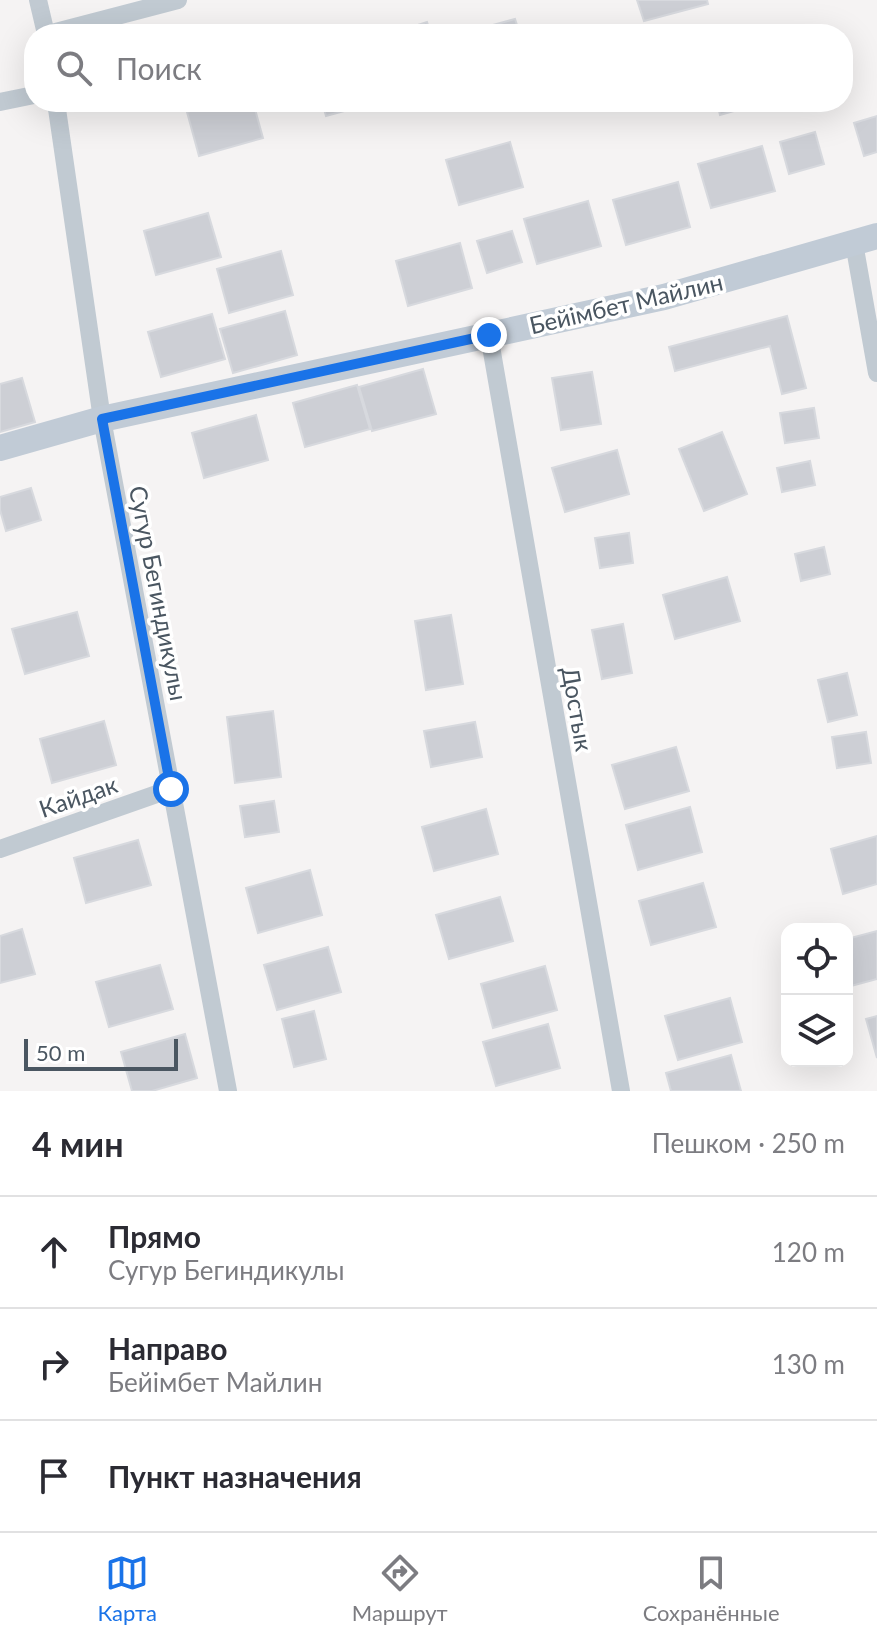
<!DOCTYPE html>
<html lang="ru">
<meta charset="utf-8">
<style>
:root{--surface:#fff;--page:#f2f2f3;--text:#2b2b33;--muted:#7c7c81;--line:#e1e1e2;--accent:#1a73e8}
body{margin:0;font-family:Lato,sans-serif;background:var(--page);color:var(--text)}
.controls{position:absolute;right:24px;bottom:24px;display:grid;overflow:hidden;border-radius:16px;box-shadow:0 8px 32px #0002}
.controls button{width:72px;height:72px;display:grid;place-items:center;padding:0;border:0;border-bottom:2px solid var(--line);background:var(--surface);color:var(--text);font:40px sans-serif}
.scale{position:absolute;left:24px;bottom:20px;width:154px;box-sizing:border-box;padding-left:8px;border:4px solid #4a5661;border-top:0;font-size:22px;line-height:28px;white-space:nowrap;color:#4a5661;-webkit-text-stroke:6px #fff;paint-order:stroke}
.stop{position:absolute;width:24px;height:24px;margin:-18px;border:6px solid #1a73e8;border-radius:50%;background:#fff}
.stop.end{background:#1a73e8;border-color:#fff;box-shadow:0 2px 8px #0008}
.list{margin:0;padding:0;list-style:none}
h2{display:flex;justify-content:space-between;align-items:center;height:104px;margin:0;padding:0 32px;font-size:34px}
h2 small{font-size:26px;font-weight:400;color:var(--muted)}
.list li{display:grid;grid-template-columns:52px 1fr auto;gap:24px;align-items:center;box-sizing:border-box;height:112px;padding:0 32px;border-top:2px solid var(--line)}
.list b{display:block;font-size:30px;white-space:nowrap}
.list p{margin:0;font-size:26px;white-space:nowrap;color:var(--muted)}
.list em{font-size:26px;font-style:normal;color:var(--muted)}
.icon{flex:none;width:44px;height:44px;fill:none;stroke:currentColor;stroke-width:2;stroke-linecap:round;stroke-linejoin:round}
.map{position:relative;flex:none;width:877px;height:1091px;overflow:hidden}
.search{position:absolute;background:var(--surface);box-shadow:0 8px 32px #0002;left:24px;right:24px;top:24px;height:88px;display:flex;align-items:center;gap:20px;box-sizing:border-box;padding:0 28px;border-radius:32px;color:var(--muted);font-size:30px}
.sheet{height:440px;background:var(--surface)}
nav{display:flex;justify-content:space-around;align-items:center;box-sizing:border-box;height:112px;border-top:2px solid var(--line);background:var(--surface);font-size:22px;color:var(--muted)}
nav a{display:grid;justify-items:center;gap:4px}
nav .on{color:var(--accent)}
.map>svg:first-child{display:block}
</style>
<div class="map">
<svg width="877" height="1091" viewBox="0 0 877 1091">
<rect width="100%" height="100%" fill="#f5f3f3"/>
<g fill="#cdcfd5" stroke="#d7d9de" stroke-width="2">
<polygon points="637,0 707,0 708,4 644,21"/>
<polygon points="515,19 520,34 460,34"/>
<polygon points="427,22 431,34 390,34"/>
<polygon points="221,102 253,102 263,138 199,156 187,112"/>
<polygon points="322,102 377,102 326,116"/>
<polygon points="717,102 766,102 720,115"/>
<polygon points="877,116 877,152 864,156 854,123"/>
<polygon points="815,132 824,164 789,174 780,142"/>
<polygon points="510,142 523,187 459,205 446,160"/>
<polygon points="762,146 775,191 711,208 698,164"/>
<polygon points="678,182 690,227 626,245 613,200"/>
<polygon points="588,201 601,246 537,264 524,219"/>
<polygon points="208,213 221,257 156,275 144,231"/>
<polygon points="512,231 522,262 487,273 477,241"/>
<polygon points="460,243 472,288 408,306 396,261"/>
<polygon points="281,251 293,295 229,313 217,269"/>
<polygon points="285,311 297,355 233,373 220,329"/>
<polygon points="212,314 225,359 161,377 148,332"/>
<polygon points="787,316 806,388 782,394 770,346 675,371 669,347"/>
<polygon points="423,369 436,414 372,431 359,387"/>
<polygon points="592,372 601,424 561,430 552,378"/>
<polygon points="22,378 35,422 0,432 0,384"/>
<polygon points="357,385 370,429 305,447 293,403"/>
<polygon points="814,408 819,438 785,443 780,413"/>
<polygon points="256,415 268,460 204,478 192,433"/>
<polygon points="722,432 747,494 704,511 679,449"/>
<polygon points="617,450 629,494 565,512 552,468"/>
<polygon points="810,461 815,485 782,492 777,468"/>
<polygon points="31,488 41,520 6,531 0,510 0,497"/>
<polygon points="629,533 633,563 600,568 595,538"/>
<polygon points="824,547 830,574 801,581 795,554"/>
<polygon points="727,577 740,621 675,639 663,595"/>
<polygon points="77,612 89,656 25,674 12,629"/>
<polygon points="451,615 463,684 426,690 415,621"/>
<polygon points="623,624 632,673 602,679 592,630"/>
<polygon points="847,673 857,715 828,722 818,680"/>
<polygon points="273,711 281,777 235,783 227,717"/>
<polygon points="104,721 116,765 52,783 40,739"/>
<polygon points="475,722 482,757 431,767 424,731"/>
<polygon points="866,732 871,763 837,768 832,737"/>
<polygon points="676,747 689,791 625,809 612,765"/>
<polygon points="274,801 279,832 245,837 240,806"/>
<polygon points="690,807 702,852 638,870 626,825"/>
<polygon points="486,809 498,854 434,871 422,827"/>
<polygon points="877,836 877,884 843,894 831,849"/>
<polygon points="138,840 151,885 86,903 74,858"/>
<polygon points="310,870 322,915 258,933 246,888"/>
<polygon points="703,883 716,927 651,945 639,901"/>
<polygon points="500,897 513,941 449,959 436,915"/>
<polygon points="22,929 35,974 0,983 0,936"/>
<polygon points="877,931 877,979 851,986 847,971 847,939"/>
<polygon points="328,947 341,992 277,1010 264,965"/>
<polygon points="160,965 173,1009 109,1027 96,982"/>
<polygon points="545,966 557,1010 493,1028 481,984"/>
<polygon points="730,998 742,1042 678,1060 665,1016"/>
<polygon points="314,1011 326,1059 294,1067 282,1019"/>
<polygon points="877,1016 877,1058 866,1019"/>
<polygon points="548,1024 560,1068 496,1086 483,1042"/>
<polygon points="185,1034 197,1078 152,1091 132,1091 121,1052"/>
<polygon points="731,1055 741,1091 671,1091 666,1073"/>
</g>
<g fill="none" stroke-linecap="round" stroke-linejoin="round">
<g stroke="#c1cad2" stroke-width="18">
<polyline points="38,0 46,34"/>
<polyline points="48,34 178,0"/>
<polyline points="0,102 34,95"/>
<polyline points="56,102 102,419 228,1091"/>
<polyline points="854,243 877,373"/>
<polyline points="489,335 621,1091"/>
<polyline points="0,849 171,789"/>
</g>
<polyline stroke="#c1cbd6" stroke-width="26" points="0,448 102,419 664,297 877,236"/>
</g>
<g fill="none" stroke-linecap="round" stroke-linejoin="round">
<polyline stroke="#1a73e8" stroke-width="10" points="171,789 102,419 489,335"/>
</g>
<g text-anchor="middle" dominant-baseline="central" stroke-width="7" stroke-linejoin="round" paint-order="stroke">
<g font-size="24" fill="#4a5661" stroke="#fff">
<text transform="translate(626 303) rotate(-13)">Бейімбет Майлин</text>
<text transform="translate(159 593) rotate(79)">Сугур Бегиндикулы</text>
<text transform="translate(578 709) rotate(80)">Достык</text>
<text transform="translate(78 796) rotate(-19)">Кайдак</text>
</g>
</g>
</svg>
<div class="controls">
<button><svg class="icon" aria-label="locate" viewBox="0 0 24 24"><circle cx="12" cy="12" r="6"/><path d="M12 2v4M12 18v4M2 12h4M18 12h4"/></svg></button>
<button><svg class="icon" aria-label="layers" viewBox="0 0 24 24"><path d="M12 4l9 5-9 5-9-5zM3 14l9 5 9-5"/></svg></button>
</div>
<div class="scale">50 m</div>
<div class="stop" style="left:171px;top:789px"></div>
<div class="stop end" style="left:489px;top:335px"></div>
<div class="search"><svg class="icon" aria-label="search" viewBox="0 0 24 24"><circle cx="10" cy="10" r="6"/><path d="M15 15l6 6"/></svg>Поиск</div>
</div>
<section class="sheet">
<h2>4 мин<small>Пешком · 250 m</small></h2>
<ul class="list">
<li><svg class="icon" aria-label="ahead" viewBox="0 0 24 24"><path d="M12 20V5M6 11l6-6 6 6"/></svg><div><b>Прямо</b><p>Сугур Бегиндикулы</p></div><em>120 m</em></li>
<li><svg class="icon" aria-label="right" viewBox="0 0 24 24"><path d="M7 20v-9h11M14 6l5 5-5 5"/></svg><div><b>Направо</b><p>Бейімбет Майлин</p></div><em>130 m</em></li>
<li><svg class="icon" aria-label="arrive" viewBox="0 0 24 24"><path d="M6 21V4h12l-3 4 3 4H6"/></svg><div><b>Пункт назначения</b></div></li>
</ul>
</section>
<nav>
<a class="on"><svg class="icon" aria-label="map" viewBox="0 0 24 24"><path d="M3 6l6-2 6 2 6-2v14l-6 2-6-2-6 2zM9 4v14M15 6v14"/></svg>Карта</a>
<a><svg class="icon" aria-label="directions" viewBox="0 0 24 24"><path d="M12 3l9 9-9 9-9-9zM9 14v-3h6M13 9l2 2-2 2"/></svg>Маршрут</a>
<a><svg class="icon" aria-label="saved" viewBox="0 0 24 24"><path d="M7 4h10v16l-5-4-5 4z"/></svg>Сохранённые</a>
</nav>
